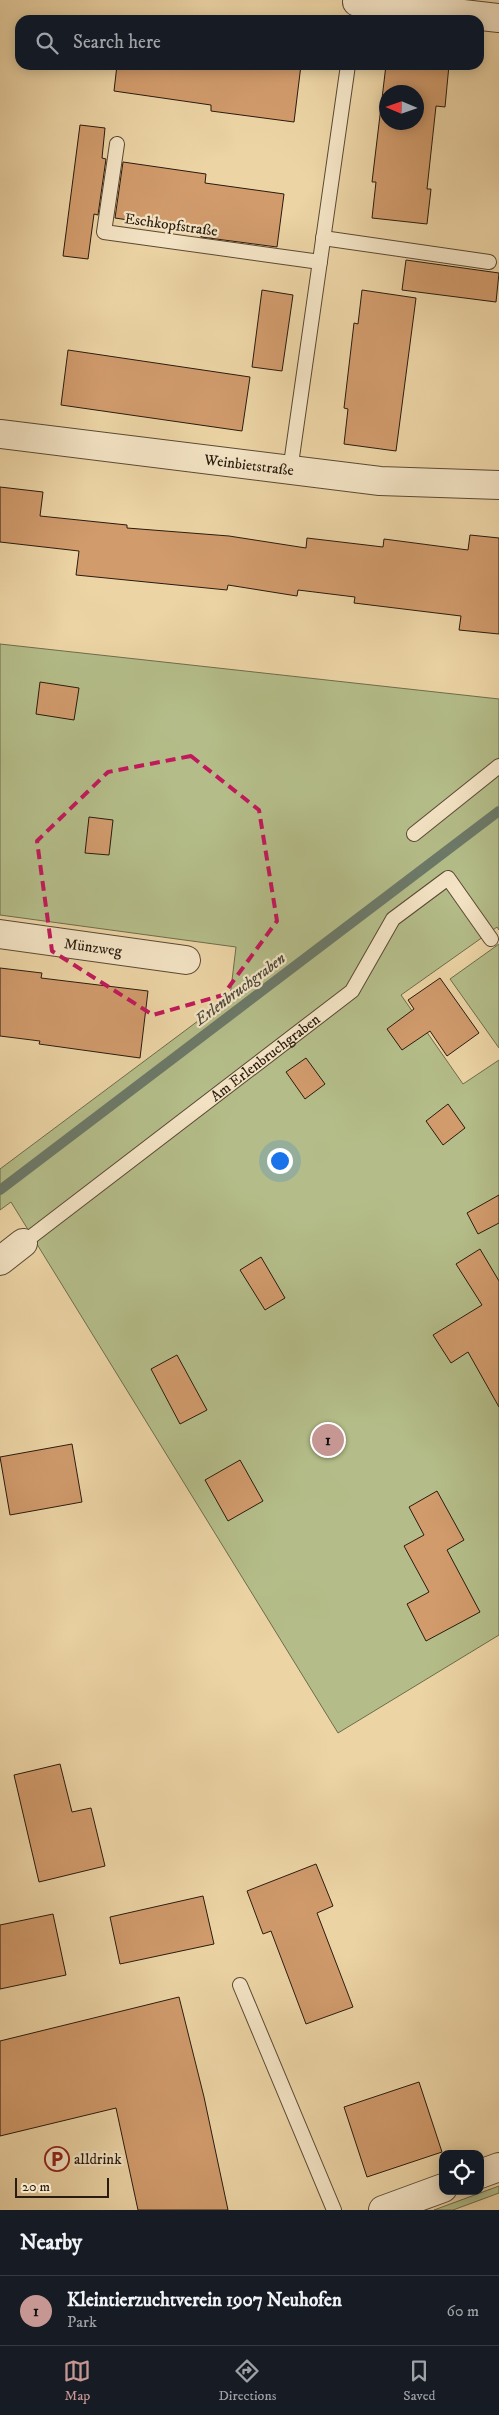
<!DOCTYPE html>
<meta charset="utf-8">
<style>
:root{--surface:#171b24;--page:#242831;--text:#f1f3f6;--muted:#9ea1a6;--line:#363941;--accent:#c59692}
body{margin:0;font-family:"IM FELL DW Pica",serif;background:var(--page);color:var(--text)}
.controls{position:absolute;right:15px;bottom:15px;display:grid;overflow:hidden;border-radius:10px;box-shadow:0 2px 12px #0003}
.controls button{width:45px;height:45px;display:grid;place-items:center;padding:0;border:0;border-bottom:1px solid var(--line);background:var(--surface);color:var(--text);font:25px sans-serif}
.compass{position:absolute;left:379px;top:85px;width:45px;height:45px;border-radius:50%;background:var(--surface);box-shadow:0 2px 12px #0003;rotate:272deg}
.scale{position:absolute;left:15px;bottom:12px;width:94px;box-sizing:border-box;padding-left:5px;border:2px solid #291b0f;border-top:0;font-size:14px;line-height:18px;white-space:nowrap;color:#291b0f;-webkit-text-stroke:4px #f3e3c4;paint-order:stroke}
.you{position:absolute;left:279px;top:1160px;width:18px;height:18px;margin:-12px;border:4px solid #fff;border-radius:50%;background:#1a73e8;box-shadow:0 0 0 8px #1a73e833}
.badge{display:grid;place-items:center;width:32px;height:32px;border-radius:50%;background:var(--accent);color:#111;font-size:16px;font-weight:700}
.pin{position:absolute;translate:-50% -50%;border:2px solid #fff;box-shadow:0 1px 5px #0006}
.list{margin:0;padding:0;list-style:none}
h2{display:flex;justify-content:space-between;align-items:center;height:65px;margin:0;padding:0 20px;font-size:21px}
h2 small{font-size:16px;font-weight:400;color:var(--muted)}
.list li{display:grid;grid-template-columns:32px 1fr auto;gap:15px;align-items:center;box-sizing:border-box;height:70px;padding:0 20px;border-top:1px solid var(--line)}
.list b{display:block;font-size:19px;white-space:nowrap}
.list p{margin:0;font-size:16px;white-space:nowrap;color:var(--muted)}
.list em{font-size:16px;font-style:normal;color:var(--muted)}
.icon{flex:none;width:28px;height:28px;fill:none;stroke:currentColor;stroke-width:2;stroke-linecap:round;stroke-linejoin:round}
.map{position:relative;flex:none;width:499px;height:2210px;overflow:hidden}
.search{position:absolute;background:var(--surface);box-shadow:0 2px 12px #0003;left:15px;right:15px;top:15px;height:55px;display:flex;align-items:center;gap:12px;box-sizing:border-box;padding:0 18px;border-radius:15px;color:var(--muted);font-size:19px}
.sheet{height:135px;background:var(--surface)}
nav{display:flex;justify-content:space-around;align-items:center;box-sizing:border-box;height:70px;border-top:1px solid var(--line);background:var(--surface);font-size:14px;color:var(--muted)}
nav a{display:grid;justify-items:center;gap:2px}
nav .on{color:var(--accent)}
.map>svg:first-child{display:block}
</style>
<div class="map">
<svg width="499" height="2210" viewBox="0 0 499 2210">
<rect width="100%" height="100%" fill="#ecd4a5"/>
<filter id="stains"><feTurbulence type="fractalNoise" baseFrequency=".004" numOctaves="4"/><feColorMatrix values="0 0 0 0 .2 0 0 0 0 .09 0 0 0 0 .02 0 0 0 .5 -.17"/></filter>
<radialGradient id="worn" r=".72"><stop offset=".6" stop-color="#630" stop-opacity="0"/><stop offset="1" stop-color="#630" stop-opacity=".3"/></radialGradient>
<g fill="#b4bd89" stroke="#6e6c4c">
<polygon points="0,644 499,699 499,930 497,927 401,995 463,1084 499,1060 499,1635 338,1733 11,1202 0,1210 0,1169 230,997 236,947 0,915"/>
<polygon points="499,944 499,1048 450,979"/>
<polygon points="499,2186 499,2193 453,2210 434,2210"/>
</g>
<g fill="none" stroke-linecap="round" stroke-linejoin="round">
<polyline stroke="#6c7968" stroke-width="10" points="0,1190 499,811"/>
</g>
<g fill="#d19b6c" stroke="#291b0f" fill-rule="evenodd">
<polygon points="117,65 301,65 294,122 211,111 211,105 114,91"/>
<path d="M386 65H449L445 107 436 106 427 189H431L427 224 372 218 376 182H372ZM386 92H416V122H386Z"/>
<polygon points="80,125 105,128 102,158 106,159 98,215 94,214 88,259 63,256"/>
<polygon points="123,162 206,174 205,183 284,194 277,247 201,237 202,231 115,218"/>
<polygon points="406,260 499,273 496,302 402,290"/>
<polygon points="262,290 293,295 282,371 252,367"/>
<polygon points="362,290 416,298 396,451 344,444 348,409 344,408 354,323 358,324"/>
<polygon points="68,350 250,377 242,431 61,405"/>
<polygon points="0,487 43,492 40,516 127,525 127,528 229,536 306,548 307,538 383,547 384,539 468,550 470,535 499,538 499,634 459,630 461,616 354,603 355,597 298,590 297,596 228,585 227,590 76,575 79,551 0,542"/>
<polygon points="40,682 79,688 74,720 36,714"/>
<polygon points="89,817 113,820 109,855 85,853"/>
<polygon points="0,968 42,973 41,978 148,991 140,1058 39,1044 40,1041 0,1036"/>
<polygon points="440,978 479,1033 447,1056 430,1031 402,1050 387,1029 414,1009 408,1000"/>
<polygon points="306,1058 325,1084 305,1099 286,1072"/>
<polygon points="448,1104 465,1128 443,1145 426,1121"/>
<polygon points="499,1195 499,1223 478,1234 467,1213"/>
<polygon points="480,1249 499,1281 499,1407 468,1352 451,1363 433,1335 482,1305 456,1264"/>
<polygon points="261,1257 285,1298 265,1310 240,1270"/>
<polygon points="177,1355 207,1410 180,1424 151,1369"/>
<polygon points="72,1444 82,1502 10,1515 0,1457"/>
<polygon points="240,1460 263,1501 228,1521 205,1480"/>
<polygon points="437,1491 464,1540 447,1550 480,1612 426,1641 407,1604 429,1592 404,1546 424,1535 409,1507"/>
<polygon points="60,1764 72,1812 91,1808 105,1866 39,1882 14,1775"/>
<polygon points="316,1864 333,1906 317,1913 353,2007 306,2024 271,1931 263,1934 247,1891"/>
<polygon points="203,1896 214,1944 120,1964 110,1917"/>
<polygon points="53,1914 66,1975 0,1989 0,1925"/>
<polygon points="179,1997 204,2097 228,2210 138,2210 116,2108 0,2136 0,2041"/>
<polygon points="419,2082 442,2152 367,2177 344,2107"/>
</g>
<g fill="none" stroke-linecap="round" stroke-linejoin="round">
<defs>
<g id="lane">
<polyline points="117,144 104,232 320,262"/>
<polyline points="323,238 489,262"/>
<polyline points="290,471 348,65"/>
<polyline points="414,834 499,766"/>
<path id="s1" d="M23 1243 352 991 393 919 448 878 491 939"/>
<polyline points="240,1985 334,2210"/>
</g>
<g id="street">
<polyline points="357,2 499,18"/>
<path id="s2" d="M0 434 380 481 499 485"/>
<path id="s3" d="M0 934 186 960"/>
<polyline points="0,1261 23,1243"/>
<polyline points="480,2174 499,2167"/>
<polyline points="383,2210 443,2188"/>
</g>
</defs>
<use href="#lane" stroke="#5a4934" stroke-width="16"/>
<use href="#street" stroke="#5a4934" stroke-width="30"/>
<use href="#lane" stroke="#f3e3c4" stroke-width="14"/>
<use href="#street" stroke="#f3e3c4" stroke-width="28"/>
</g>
<path fill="none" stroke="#c2185b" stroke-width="4" stroke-dasharray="10 6" stroke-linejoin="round" d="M191 756 259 810 277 921 223 995 153 1015 52 951 37 841 108 772Z"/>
<defs>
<symbol id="parking-ring" viewBox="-11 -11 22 22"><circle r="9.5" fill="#f3e3c4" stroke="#8f2418" stroke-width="1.5"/><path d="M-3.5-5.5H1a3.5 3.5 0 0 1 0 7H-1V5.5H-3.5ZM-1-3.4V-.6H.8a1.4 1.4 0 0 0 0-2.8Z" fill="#8f2418"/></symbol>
</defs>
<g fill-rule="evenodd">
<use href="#parking-ring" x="43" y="2145" width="28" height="28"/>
</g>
<g text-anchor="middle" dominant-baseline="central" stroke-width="4.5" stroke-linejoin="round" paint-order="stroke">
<g font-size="15" fill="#291b0f" stroke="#f3e3c4">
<text transform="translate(171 225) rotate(8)">Eschkopfstraße</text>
<text stroke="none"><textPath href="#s2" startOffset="251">Weinbietstraße</textPath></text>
<text stroke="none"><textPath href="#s3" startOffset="94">Münzweg</textPath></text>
<text stroke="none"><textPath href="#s1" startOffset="305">Am Erlenbruchgraben</textPath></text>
</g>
<g font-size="15" fill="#291b0f" stroke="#f3e3c4" text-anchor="start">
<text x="74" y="2159">alldrink</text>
</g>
<g font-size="16" font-style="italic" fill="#4b4a3c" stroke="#f3e3c4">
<text transform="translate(240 989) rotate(-37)">Erlenbruchgraben</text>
</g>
</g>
<rect width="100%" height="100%" filter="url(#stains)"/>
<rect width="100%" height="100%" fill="url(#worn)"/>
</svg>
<div class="controls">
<button><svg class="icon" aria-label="locate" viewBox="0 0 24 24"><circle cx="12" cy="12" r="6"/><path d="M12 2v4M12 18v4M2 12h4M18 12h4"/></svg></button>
</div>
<svg class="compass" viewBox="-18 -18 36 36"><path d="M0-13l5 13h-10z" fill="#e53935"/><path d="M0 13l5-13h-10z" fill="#9ea1a6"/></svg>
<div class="scale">20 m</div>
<div class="you"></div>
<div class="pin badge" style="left:328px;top:1440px">1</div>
<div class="search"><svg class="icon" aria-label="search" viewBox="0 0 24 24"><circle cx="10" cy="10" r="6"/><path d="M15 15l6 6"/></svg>Search here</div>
</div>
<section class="sheet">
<h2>Nearby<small></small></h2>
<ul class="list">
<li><span class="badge">1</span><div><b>Kleintierzuchtverein 1907 Neuhofen</b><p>Park</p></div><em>60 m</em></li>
</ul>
</section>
<nav>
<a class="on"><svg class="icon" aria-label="map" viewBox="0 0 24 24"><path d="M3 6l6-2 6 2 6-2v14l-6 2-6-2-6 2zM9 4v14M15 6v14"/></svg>Map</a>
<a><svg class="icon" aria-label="directions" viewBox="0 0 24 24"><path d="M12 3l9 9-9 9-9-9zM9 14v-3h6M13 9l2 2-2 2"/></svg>Directions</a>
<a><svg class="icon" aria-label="saved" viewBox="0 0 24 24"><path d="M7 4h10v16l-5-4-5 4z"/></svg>Saved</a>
</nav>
